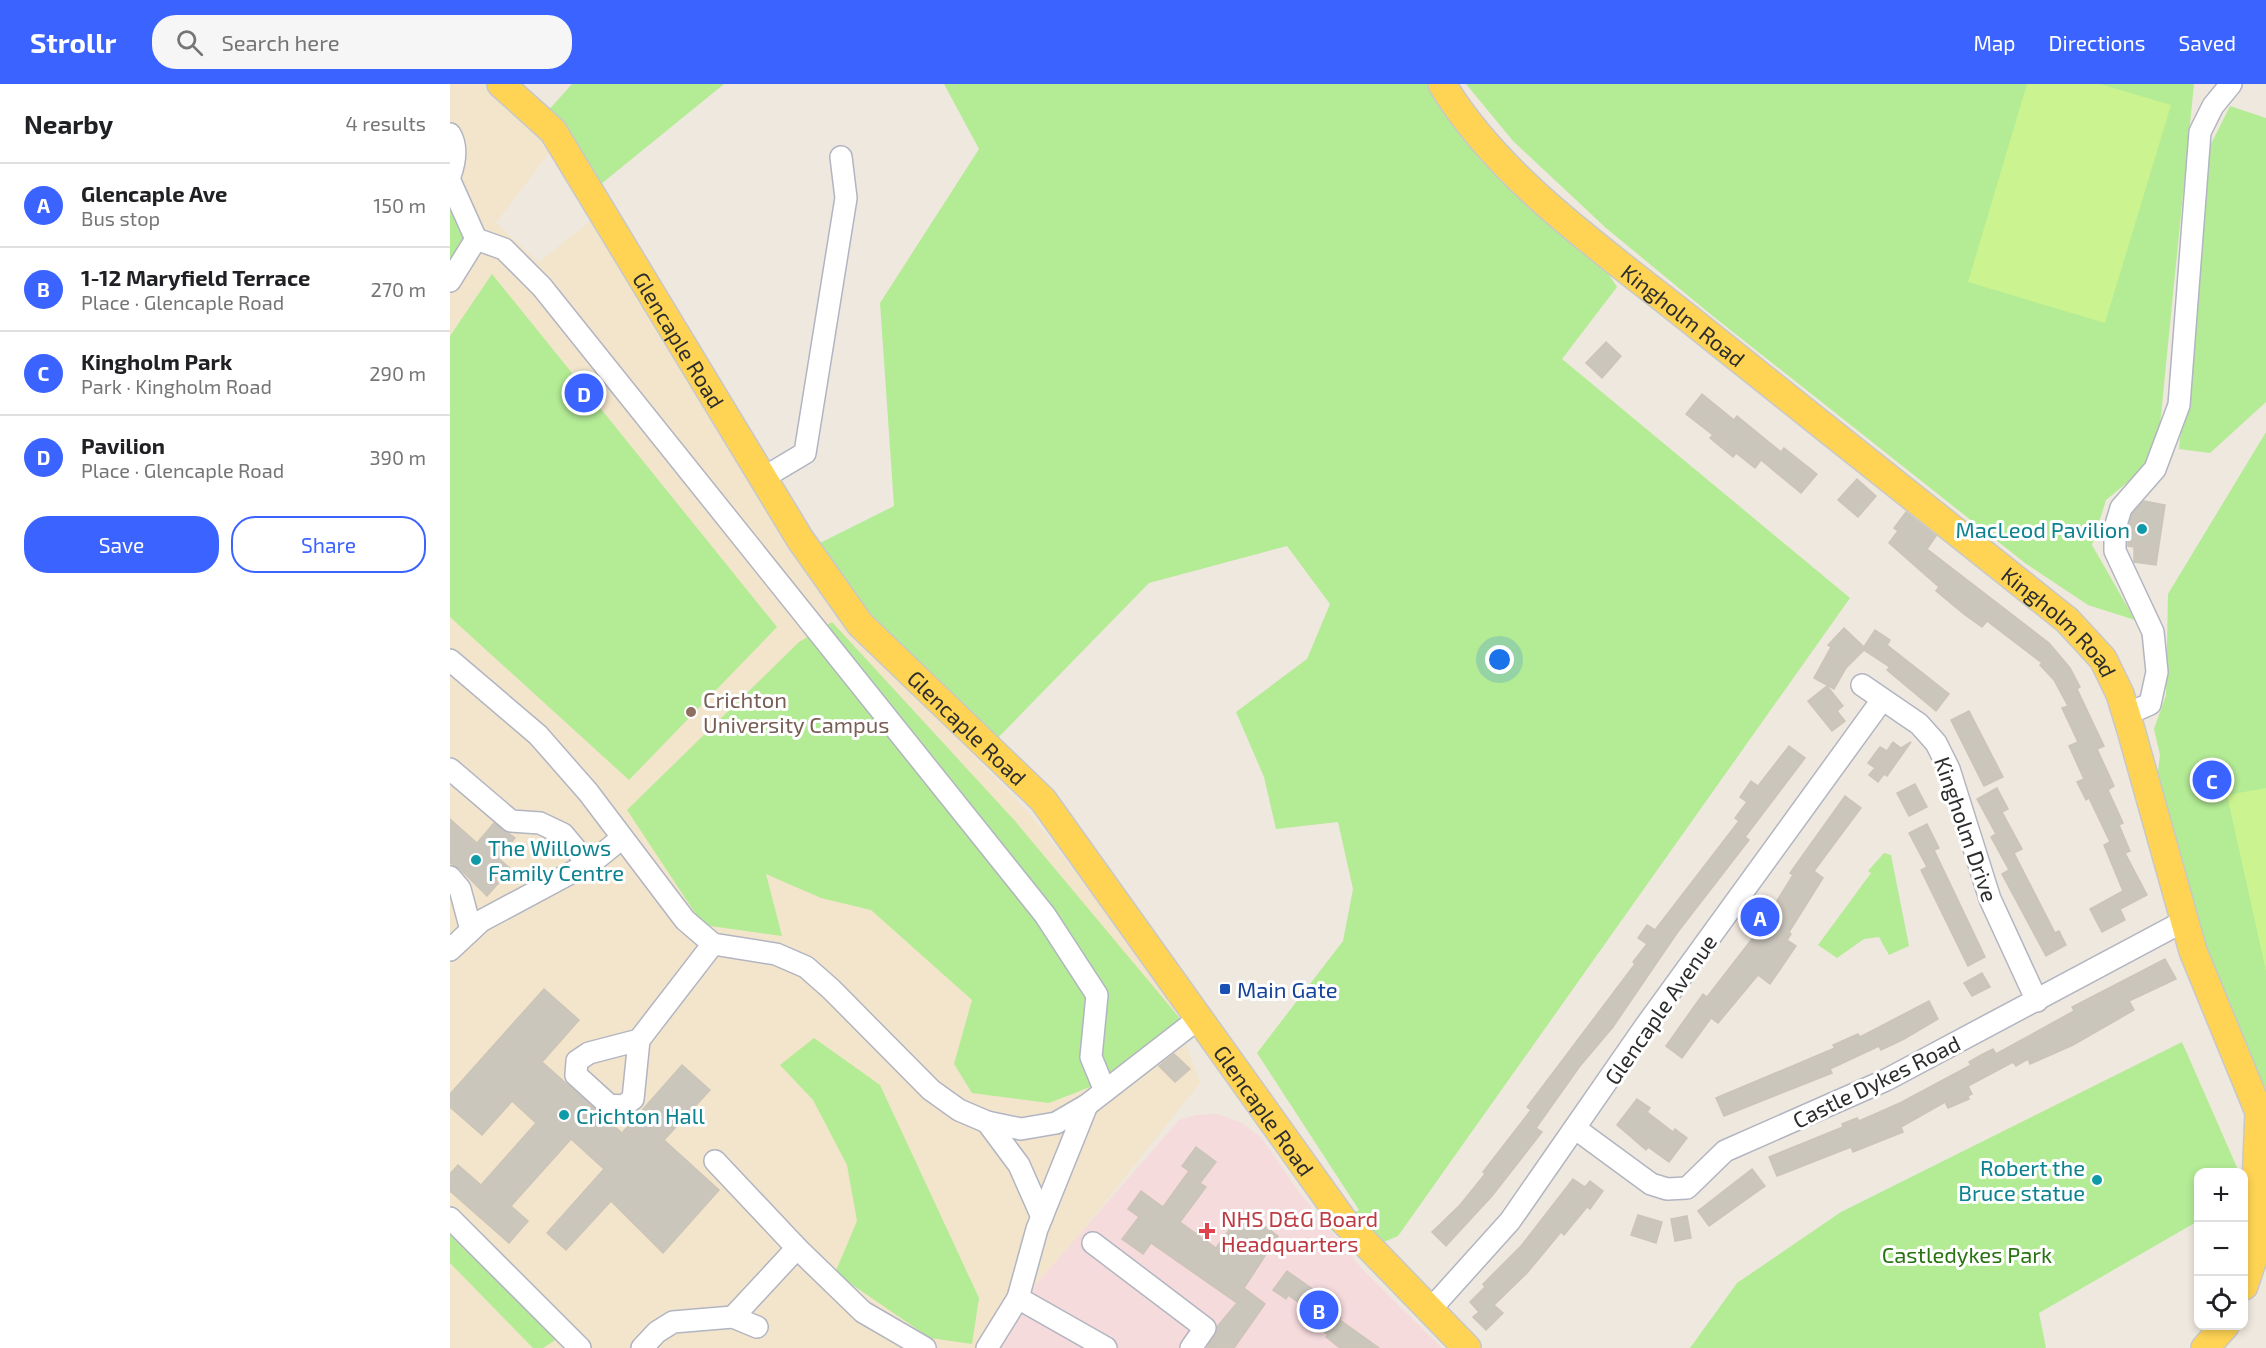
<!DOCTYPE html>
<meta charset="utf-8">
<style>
:root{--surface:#fff;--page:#f6f6f6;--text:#202124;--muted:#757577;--line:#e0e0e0;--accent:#3b63ff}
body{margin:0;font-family:"Exo 2",sans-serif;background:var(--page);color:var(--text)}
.controls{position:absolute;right:18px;bottom:18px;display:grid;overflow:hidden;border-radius:12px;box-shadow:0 3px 9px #0003}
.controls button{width:54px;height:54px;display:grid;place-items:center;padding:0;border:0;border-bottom:2px solid var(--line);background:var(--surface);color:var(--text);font:30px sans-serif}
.you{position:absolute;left:1050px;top:576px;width:21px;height:21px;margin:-15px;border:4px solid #fff;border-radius:50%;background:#1a73e8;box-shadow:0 0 0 9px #1a73e833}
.badge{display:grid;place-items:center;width:39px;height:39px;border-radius:50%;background:var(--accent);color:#fff;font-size:20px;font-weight:700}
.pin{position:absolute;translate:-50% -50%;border:3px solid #fff;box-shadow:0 2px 6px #0006}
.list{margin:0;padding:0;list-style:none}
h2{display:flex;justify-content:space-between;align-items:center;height:78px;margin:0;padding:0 24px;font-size:26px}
h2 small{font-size:20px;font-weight:400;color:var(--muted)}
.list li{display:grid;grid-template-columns:39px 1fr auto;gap:18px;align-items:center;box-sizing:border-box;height:84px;padding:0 24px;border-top:2px solid var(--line)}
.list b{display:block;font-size:22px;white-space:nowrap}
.list p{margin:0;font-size:20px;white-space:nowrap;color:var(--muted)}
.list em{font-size:20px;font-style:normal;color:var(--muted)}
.actions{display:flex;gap:12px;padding:18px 24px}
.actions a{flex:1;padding:14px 0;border:2px solid var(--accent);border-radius:24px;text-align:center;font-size:21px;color:var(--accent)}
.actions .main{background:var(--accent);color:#fff}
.icon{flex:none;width:33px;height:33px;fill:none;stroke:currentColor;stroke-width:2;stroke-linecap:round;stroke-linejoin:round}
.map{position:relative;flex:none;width:1816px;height:1264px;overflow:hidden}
header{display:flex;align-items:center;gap:36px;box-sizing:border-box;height:84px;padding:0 30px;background:var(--accent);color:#fff}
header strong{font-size:28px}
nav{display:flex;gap:33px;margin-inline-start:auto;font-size:21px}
.search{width:420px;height:54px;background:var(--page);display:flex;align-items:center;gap:15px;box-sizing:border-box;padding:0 21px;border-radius:24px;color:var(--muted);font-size:22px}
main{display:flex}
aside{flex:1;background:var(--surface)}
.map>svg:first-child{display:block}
</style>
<header>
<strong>Strollr</strong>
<div class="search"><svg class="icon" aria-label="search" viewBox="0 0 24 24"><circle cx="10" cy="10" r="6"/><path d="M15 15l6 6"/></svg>Search here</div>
<nav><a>Map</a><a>Directions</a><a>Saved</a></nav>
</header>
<main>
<aside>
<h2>Nearby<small>4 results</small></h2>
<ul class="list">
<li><span class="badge">A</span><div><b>Glencaple Ave</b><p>Bus stop</p></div><em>150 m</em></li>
<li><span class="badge">B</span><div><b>1-12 Maryfield Terrace</b><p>Place · Glencaple Road</p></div><em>270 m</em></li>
<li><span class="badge">C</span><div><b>Kingholm Park</b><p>Park · Kingholm Road</p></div><em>290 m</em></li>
<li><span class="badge">D</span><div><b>Pavilion</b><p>Place · Glencaple Road</p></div><em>390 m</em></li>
</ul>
<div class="actions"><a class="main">Save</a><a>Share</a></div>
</aside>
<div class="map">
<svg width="1816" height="1264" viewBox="0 0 1816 1264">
<rect width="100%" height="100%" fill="#efe8de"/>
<polygon fill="#f2e5cc" points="0,0 33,0 102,65 46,139 89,178 145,133 384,527 579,729 716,905 750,999 595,1194 663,1264 0,1264"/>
<polygon fill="#f6dbdd" points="767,1030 792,1039 811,1053 849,1108 913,1186 992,1264 543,1264 586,1200 729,1036 746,1031"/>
<g fill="#b4eb95">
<polygon points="122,0 274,0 140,109 97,28"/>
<polygon points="494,0 992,0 1132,149 1167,203 1112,275 1400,514 948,1152 919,1164 893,1136 909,1126 807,969 893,857 903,805 888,738 826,745 814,693 786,628 857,575 880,520 837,462 699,499 539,663 358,465 444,422 430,219 529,65"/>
<polygon points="1016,0 1744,0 1710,341 1696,383 1656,416 1642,461 1685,536 1638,521 1575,479 1264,233 1156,144 1063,57"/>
<polygon points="1780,22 1816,34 1816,318 1760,369 1729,365 1758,66"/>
<polygon points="0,126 8,135 14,157 0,179"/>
<polygon points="42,190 327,543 179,696 0,533 0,252"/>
<polygon points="1816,348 1816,1029 1704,721 1710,671 1704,645 1716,611 1718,510"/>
<polygon points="382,538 565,737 733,938 681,987 599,1019 522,1009 504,980 522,916 421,826 371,814 316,790 332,852 253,841 177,726 349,558"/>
<polygon points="1434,769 1441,771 1459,862 1439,871 1429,853 1414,855 1387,874 1368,861 1421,789 1418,787"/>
<polygon points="364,954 430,1001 529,1214 522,1260 480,1254 385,1189 407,1137 397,1081 363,1016 330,981"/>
<polygon points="1732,958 1789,1088 1748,1088 1748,1137 1589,1229 1596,1264 1240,1264 1287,1199 1391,1128"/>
<polygon points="0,1151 107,1255 93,1264 83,1264 0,1179"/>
</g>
<g fill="#cbf390">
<polygon points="1577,0 1650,0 1721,21 1655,239 1518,198"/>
<polygon points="1816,704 1816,887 1777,711"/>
</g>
<g fill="#cbc6bc" stroke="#cbc4b7" stroke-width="1.5">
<polygon points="1156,258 1171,272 1152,294 1136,279"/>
<polygon points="129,291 151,316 138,327 116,302"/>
<polygon points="1252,310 1284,336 1287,332 1331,368 1334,364 1367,390 1351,409 1311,376 1305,384 1286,369 1283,373 1260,354 1263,351 1236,330"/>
<polygon points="1407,395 1426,412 1408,433 1388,416"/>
<polygon points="1694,417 1715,421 1706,481 1684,478 1684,463 1678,462 1678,446 1682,430"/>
<polygon points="1456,428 1486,452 1477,465 1599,559 1620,584 1630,603 1627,605 1654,662 1647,665 1664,702 1658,706 1673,739 1669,741 1680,767 1675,769 1697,811 1670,825 1675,836 1652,848 1640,825 1673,807 1654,761 1660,758 1639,714 1636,716 1627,698 1634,695 1619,662 1628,658 1612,624 1618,622 1604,596 1590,581 1592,579 1537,537 1532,543 1515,531 1486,507 1489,503 1439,459 1448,447 1444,444"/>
<polygon points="1394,544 1414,563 1425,546 1440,556 1437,561 1499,610 1486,627 1437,586 1440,583 1414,566 1396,584 1384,605 1364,594 1381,563 1378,561"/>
<polygon points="1377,602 1393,622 1387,627 1395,637 1382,647 1358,617"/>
<polygon points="1519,627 1553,693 1534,702 1501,636"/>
<polygon points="1443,658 1451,664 1461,658 1437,692 1434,690 1428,698 1419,691 1425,684 1418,679 1430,663 1437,667"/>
<polygon points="1339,662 1355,674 1295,753 1299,756 1227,849 1163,943 1130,982 1086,1044 1092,1048 1042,1112 996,1162 982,1148 1010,1121 1035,1090 1033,1088 1081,1026 1077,1023 1185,880 1183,878 1197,860 1188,854 1197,841 1205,846 1289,737 1285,734 1297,718 1290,713 1301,697 1308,702"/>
<polygon points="1465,700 1477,723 1459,732 1447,709"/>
<polygon points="1547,704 1558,725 1552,728 1572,765 1564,769 1605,849 1609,847 1616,861 1596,872 1552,790 1559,786 1541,753 1546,750 1527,715"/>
<polygon points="1395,712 1411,724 1364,787 1373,794 1339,848 1341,850 1337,856 1346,862 1320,900 1308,891 1268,939 1261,934 1232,974 1216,962 1253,910 1257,913 1309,846 1343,791 1340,789"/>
<polygon points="0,735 27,759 44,739 65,754 48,774 61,785 37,812 9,784 0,779"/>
<polygon points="1477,740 1489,764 1484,766 1535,873 1518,882 1471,786 1477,783 1459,749"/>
<polygon points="1715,875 1726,895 1679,917 1684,926 1623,961 1580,980 1578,975 1566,982 1563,978 1518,1002 1522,1010 1518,1012 1519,1015 1498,1024 1495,1018 1451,1043 1453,1048 1403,1068 1401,1063 1327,1092 1319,1073 1393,1043 1392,1040 1407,1034 1409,1037 1450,1019 1521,981 1519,978 1531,971 1543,965 1546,970 1624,927 1622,923"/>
<polygon points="1532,889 1540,903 1522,912 1514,899"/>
<polygon points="94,905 129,936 92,978 172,1049 232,981 260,1006 214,1056 269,1106 213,1169 161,1117 116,1166 97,1149 154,1085 121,1055 61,1122 78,1137 59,1159 0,1107 0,1090 8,1081 31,1101 86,1039 62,1017 32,1051 0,1023 0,1010"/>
<polygon points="1479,917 1488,935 1454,955 1431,966 1429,962 1380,985 1382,989 1274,1032 1266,1014 1385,964 1383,961 1408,950 1410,953"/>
<polygon points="724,970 740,985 725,998 709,982"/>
<polygon points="1187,1015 1200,1024 1197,1028 1223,1048 1225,1045 1237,1054 1219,1078 1198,1063 1196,1066 1167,1041"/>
<polygon points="746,1063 766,1078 750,1099 756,1103 730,1138 766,1164 793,1127 828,1152 794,1204 815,1220 784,1264 757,1264 767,1243 787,1219 701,1159 693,1170 672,1155 689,1133 678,1125 691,1107 713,1123 739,1087 732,1082"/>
<polygon points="1302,1085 1315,1102 1259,1142 1248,1127"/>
<polygon points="1123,1095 1135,1103 1140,1097 1153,1107 1140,1125 1137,1123 1114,1151 1111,1148 1077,1189 1044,1221 1053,1229 1036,1246 1023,1233 1029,1228 1020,1218 1035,1203 1033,1200 1071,1162"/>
<polygon points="1188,1131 1212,1138 1206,1159 1181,1151"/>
<polygon points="1237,1132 1241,1154 1225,1157 1221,1135"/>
<polygon points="837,1187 871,1211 869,1214 881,1222 879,1225 891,1234 890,1236 929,1264 890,1264 876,1253 878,1251 865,1241 867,1238 856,1230 859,1226 838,1211 836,1215 823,1206"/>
</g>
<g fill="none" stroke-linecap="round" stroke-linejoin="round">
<defs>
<g id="minor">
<path d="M0 50C8 63 5 78 0 92"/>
<polyline points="0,97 26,155 54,165 92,203 595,831 647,911 641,973 655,1007"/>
<polyline points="0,197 26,155"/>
<polyline points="313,394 355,369 396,114 391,73"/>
<polyline points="0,576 88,651 138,708 235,836 263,860 326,870 356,883 381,905 481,1006 509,1026 537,1038 571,1045 606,1039 637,1021 748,935"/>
<polyline points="1412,601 1469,640 1486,659 1499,685 1540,815 1587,917"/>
<polyline points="1677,630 1700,620 1707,588 1703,548 1665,467 1665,444 1671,424 1705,385 1729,321 1750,48 1763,22 1781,0"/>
<polyline points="0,685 61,737 90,739 113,750 138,780"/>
<polyline points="0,793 10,805 21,846"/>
<polyline points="0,866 31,837 145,776 172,754"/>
<polyline points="189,956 183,1015 173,1022 159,1021 126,991 127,977 139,969 189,956 263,860"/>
<polyline points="537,1038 569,1081 592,1133"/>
<polyline points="1126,1045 1201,1100 1217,1105 1237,1104 1275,1067 1436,996 1736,836"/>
<polyline points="265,1077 347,1164 413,1228 475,1264"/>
<polyline points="0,1134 130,1264"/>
<polyline points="643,1159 755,1244 741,1264"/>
<polyline points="568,1214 656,1264"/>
<polyline points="979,1227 1060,1137 1194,944 1432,616"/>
<polyline points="283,1233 347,1164"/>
<polyline points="192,1264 207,1248 223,1238 283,1233 307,1243"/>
<polyline points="537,1264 568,1214 587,1145 637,1021"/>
</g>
<g id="major">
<path id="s1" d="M51 0 103 47 350 455 410 540 593 716 893 1136 1017 1264"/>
<path id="s2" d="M992 0C1051 98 1160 171 1248 242 1371 340 1494 439 1617 536L1653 575 1670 610 1681 646 1743 867 1809 1028 1803 1175 1794 1202"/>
<polyline points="1755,1264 1775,1242"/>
</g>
</defs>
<use href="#minor" stroke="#b2b5c1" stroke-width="24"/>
<use href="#major" stroke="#c8c8c8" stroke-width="30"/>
<use href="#minor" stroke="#fff" stroke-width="21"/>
<use href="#major" stroke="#ffd454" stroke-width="27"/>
</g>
<g fill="#0f9aa8" stroke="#fff" stroke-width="2">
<circle cx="1692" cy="445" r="6"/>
<circle cx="26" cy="776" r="6"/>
<circle cx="114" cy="1031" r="6"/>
<circle cx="1647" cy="1096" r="6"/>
</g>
<circle fill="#8d6e63" stroke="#fff" stroke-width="2" cx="241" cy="628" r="6"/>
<rect fill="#1a4fb4" stroke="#fff" stroke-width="2" x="769" y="899" width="12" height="12" rx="3"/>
<path fill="#e0444e" stroke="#fff" stroke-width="2" d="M754 1138h6v6h6v6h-6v6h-6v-6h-6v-6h6z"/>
<g text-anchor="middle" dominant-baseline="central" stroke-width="6" stroke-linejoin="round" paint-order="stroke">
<g font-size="22" fill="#2d2d2d" stroke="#fff">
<text stroke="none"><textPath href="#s2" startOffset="336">Kingholm Road</textPath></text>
<text stroke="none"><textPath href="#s1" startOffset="314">Glencaple Road</textPath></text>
<text stroke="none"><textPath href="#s2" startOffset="822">Kingholm Road</textPath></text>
<text stroke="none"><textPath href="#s1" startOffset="800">Glencaple Road</textPath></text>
<text transform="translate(1517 745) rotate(71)">Kingholm Drive</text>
<text transform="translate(1210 925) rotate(-55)">Glencaple Avenue</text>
<text transform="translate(1426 997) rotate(-26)">Castle Dykes Road</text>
<text stroke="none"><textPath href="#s1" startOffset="1286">Glencaple Road</textPath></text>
</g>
<g font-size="22" fill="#0d838f" stroke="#fff" text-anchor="end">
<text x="1680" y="445">MacLeod Pavilion</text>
<text x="38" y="763" text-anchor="start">The Willows<tspan x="38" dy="25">Family Centre</tspan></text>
<text x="126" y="1031" text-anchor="start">Crichton Hall</text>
<text x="1635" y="1083">Robert the<tspan x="1635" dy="25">Bruce statue</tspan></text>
</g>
<g font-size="22" fill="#785e54" stroke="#fff" text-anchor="start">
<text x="253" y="615">Crichton<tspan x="253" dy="25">University Campus</tspan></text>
</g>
<g font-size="22" fill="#164399" stroke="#fff" text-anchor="start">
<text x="787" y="905">Main Gate</text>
</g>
<g font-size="22" fill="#be3a42" stroke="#fff" text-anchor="start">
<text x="771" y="1134">NHS D&amp;G Board<tspan x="771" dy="25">Headquarters</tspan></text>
</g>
<g font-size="22" fill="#297313" stroke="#fff">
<text x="1517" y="1170">Castledykes Park</text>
</g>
</g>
</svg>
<div class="controls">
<button>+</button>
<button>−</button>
<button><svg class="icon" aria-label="locate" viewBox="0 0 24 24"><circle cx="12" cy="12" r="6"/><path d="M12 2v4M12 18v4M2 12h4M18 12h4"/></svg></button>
</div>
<div class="you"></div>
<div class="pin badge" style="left:1310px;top:833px">A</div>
<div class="pin badge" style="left:869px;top:1226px">B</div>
<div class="pin badge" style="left:1762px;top:696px">C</div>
<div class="pin badge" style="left:134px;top:309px">D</div>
</div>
</main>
